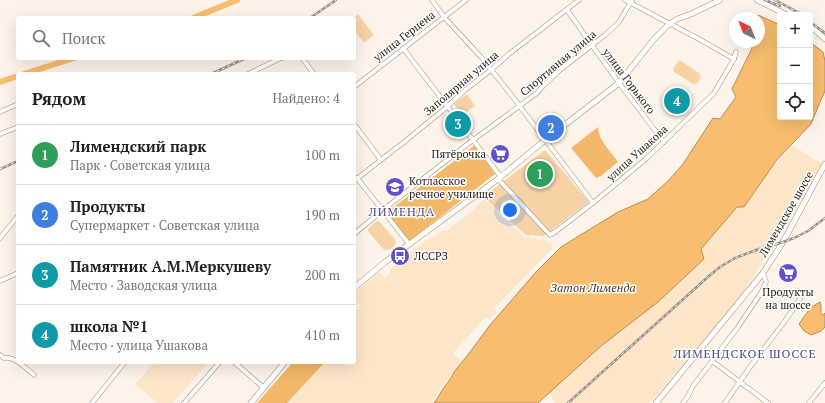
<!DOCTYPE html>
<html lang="ru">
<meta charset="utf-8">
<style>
:root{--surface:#fff;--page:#f2f2f2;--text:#222;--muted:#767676;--line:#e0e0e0;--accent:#ea580c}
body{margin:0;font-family:"PT Serif",serif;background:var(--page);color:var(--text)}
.controls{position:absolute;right:12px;top:12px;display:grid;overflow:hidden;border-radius:4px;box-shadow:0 4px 16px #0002}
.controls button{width:36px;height:36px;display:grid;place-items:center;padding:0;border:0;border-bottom:1px solid var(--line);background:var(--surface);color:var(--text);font:20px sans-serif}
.compass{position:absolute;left:729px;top:12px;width:36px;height:36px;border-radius:50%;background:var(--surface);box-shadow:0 4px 16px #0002;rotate:317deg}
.you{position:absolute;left:510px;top:210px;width:14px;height:14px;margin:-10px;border:3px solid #fff;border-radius:50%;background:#1a73e8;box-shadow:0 0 0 6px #1a73e833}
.badge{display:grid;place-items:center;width:26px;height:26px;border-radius:50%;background:var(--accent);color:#fff;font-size:13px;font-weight:700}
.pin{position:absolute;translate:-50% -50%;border:2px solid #fff;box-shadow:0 1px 4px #0006}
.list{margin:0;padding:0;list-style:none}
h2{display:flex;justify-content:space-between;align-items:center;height:52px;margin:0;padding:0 16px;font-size:17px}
h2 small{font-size:13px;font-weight:400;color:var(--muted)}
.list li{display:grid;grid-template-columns:26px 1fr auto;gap:12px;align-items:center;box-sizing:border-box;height:60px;padding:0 16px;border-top:1px solid var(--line)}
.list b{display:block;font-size:15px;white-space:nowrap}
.list p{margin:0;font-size:13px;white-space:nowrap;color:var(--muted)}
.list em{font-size:13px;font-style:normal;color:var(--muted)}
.icon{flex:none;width:22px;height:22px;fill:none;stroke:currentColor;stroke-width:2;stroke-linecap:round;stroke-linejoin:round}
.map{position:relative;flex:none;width:825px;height:403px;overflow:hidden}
.search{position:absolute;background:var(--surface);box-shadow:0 4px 16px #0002;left:16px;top:16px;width:340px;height:44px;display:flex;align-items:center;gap:10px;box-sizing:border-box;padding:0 14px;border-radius:4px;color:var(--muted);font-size:15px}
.panel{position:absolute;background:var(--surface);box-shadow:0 4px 16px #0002;left:16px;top:72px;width:340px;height:292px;border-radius:4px}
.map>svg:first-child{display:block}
</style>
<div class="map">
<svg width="825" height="403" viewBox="0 0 825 403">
<rect width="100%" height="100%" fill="#fdf3e8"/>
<g fill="#fde5c8">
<polygon points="793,146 824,165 740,297 650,403 555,403 549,393"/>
<polygon points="484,199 526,239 529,236 533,239 535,237 539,241 543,238 548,243 549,242 552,244 551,246 553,248 494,308 497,312 489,320 485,318 453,353 461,361 448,380 440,389 432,403 266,403 304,362 354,362 354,314 361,306 354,299 354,294 379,272 385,278 391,272 389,270 425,241 430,239 445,229 446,231 469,214"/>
<polygon points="155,362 203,362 206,365 173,403 158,403 135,384"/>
</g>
<g fill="#f6d2a5">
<polygon points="358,14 374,35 364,43 354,30 354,18 353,18"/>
<path d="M679 61H681L699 73 701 77 697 84H693L674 72C672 68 676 64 679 61Z"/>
<polygon points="467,94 475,106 462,115 454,104"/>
<polygon points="545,150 589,202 544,236 526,235 483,197"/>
<path d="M377 221 380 222 396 241C396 246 390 251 384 250L368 231C368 227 373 224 377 221Z"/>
</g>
<g fill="#f2b768">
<polygon points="598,127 600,137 605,145 618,162 601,176 596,178 571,148"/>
<polygon points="475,145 495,174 409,241 386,213"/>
<polygon points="293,362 325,362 287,403 257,403"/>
</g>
<g fill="#f8bd6e" stroke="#b88d52">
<path d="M758 15 780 25V117H810V42L823 52 825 61V91L820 102 811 124 776 161 744 207H737L701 249 704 259 658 302 601 346 538 403H434C438 398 441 391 445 386 449 381 452 377 454 372L470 352 490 325 536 272 561 247 618 212 648 199 668 181 683 164 713 118 720 119 736 97 732 89 752 48 750 42H759V18H756Z"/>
<path d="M820 302 821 305V314L823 315 825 313V327L821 331 811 335 804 331 799 324C805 315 810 307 820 302Z"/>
</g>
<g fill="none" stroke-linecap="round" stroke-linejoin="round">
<g stroke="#f8bd6e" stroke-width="6">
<polyline points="193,18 237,0"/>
<polyline points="24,74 74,58"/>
<polyline points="0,82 18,76"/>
</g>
<defs>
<g id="minor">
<polyline points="432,0 444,17 481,57 509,92 593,203"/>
<polyline points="625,0 699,39 734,59"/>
<polyline points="567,10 619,83 664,142"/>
<polyline points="403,48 501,177"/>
<polyline points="302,58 314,74"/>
<polyline points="248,74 281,58"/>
<polyline points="354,87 466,0"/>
<polyline points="0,112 18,104"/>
<polyline points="354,124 381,160"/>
<polyline points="0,134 18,127"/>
<polyline points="357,178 409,244"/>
<polyline points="498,179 550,235 555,232 593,203 647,158 714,93 734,59 736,52"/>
<polyline points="354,181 404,142 447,107 465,90 491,70 509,54 579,0"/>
<polyline points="354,234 383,210 465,146 537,93 543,86 560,70 605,35 619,22 632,0"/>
<polyline points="0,238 18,216"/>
<polyline points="0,281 18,273"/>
<path d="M0 355 4 358C15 356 26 369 34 375"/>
<polyline points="712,361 768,403"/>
<polyline points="234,362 264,388"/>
<polyline points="92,403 125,362"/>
<polyline points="184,403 220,362"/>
<polyline points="683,403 687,398 693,386 738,327 761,293 766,282 763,273"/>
<polyline points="725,403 750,367 785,321 800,299"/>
<polyline points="809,403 825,383"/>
</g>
<g id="major">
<polyline points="757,0 787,15"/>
<polyline points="810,27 815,30 825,39"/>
<polyline points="354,288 385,262 498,179 545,140 619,83 654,39 669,24 677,19 691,14 720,0"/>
<polyline points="251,403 285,362"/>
<polyline points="656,403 763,273 783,242 825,164"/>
</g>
</defs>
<use href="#minor" stroke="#a48e72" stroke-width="5"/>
<use href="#major" stroke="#a48e72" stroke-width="6"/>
<use href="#minor" stroke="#fff" stroke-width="4"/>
<use href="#major" stroke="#fff" stroke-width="5"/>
<defs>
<g id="rail">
<polyline points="765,0 780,6"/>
<polyline points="775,0 803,15"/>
<polyline points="310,18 336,0"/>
<polyline points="810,22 825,33"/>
<polyline points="211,74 246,58"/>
<polyline points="0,169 18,161"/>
<polyline points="568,403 709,276 720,267 735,258 759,249 783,242 794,238 808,231 825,218"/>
</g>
</defs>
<use href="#rail" stroke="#999085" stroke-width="2.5"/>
<use href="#rail" stroke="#fff" stroke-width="1" stroke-dasharray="3" stroke-linecap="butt"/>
</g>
<defs>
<symbol id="supermarket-disc" viewBox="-11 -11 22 22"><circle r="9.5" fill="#5e51c9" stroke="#fff"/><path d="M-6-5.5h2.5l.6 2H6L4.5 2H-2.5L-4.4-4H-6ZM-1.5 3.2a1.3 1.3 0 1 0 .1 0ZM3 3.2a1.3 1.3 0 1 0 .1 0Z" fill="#fff"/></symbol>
<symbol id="university-disc" viewBox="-11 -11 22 22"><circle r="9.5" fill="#5e51c9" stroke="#fff"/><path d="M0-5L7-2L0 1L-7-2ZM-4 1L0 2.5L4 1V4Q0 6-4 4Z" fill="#fff"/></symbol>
<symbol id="bus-disc" viewBox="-11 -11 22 22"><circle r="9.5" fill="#5e51c9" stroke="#fff"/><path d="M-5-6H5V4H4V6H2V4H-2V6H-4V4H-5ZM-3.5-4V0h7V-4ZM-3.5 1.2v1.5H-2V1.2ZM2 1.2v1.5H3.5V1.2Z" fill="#fff"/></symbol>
</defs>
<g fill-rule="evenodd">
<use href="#supermarket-disc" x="489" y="143" width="22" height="22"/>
<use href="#university-disc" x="384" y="176" width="22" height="22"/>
<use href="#bus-disc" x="389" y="245" width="22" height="22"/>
<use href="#supermarket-disc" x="777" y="262" width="22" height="22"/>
</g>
<g text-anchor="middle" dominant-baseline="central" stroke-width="3" stroke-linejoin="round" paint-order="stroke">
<g font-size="11" fill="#241c11" stroke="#fff">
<text transform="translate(404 36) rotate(-38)">улица Герцена</text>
<text transform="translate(558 63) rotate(-40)">Спортивная улица</text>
<text transform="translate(629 81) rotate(53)">улица Горького</text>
<text transform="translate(461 83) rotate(-40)">Заполярная улица</text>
<text transform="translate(637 153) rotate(-42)">улица Ушакова</text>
<text transform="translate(786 214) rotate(-60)">Лимендское шоссе</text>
</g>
<g font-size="11" fill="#241c11" stroke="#fff" text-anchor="start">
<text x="486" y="154" text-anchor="end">Пятёрочка</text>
<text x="409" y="181">Котласское<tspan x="409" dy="13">речное училище</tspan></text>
<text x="414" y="256">ЛССРЗ</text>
<text x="788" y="292" text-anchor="middle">Продукты<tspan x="788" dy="13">на шоссе</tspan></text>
</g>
<g font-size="12" letter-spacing="1" fill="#4b4987" stroke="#fff">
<text x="402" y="211">ЛИ́МЕНДА</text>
<text x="745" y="353">ЛИМЕНДСКОЕ ШОССЕ</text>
</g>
<g font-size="12" font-style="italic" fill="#503816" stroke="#fff">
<text x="593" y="287">Затон Лименда</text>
</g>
</g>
</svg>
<div class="controls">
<button>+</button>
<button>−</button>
<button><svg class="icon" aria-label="locate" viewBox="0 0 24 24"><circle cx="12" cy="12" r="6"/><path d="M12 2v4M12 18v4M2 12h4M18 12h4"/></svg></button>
</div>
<svg class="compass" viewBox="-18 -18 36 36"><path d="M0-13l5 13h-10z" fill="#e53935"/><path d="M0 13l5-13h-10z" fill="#767676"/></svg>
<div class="you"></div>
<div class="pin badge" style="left:540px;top:174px;background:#2e9e5b">1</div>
<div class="pin badge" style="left:551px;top:128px;background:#3f7fe0">2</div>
<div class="pin badge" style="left:458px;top:124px;background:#0f9aa8">3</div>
<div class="pin badge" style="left:677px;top:101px;background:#0f9aa8">4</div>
<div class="search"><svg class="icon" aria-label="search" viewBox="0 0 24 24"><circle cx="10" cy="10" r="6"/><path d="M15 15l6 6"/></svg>Поиск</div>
<section class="panel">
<h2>Рядом<small>Найдено: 4</small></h2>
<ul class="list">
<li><span class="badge" style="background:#2e9e5b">1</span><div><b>Лимендский парк</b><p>Парк · Советская улица</p></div><em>100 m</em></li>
<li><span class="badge" style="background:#3f7fe0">2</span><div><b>Продукты</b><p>Супермаркет · Советская улица</p></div><em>190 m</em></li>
<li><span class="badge" style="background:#0f9aa8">3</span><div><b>Памятник А.М.Меркушеву</b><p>Место · Заводская улица</p></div><em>200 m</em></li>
<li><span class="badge" style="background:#0f9aa8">4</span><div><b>школа №1</b><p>Место · улица Ушакова</p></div><em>410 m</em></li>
</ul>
</section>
</div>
